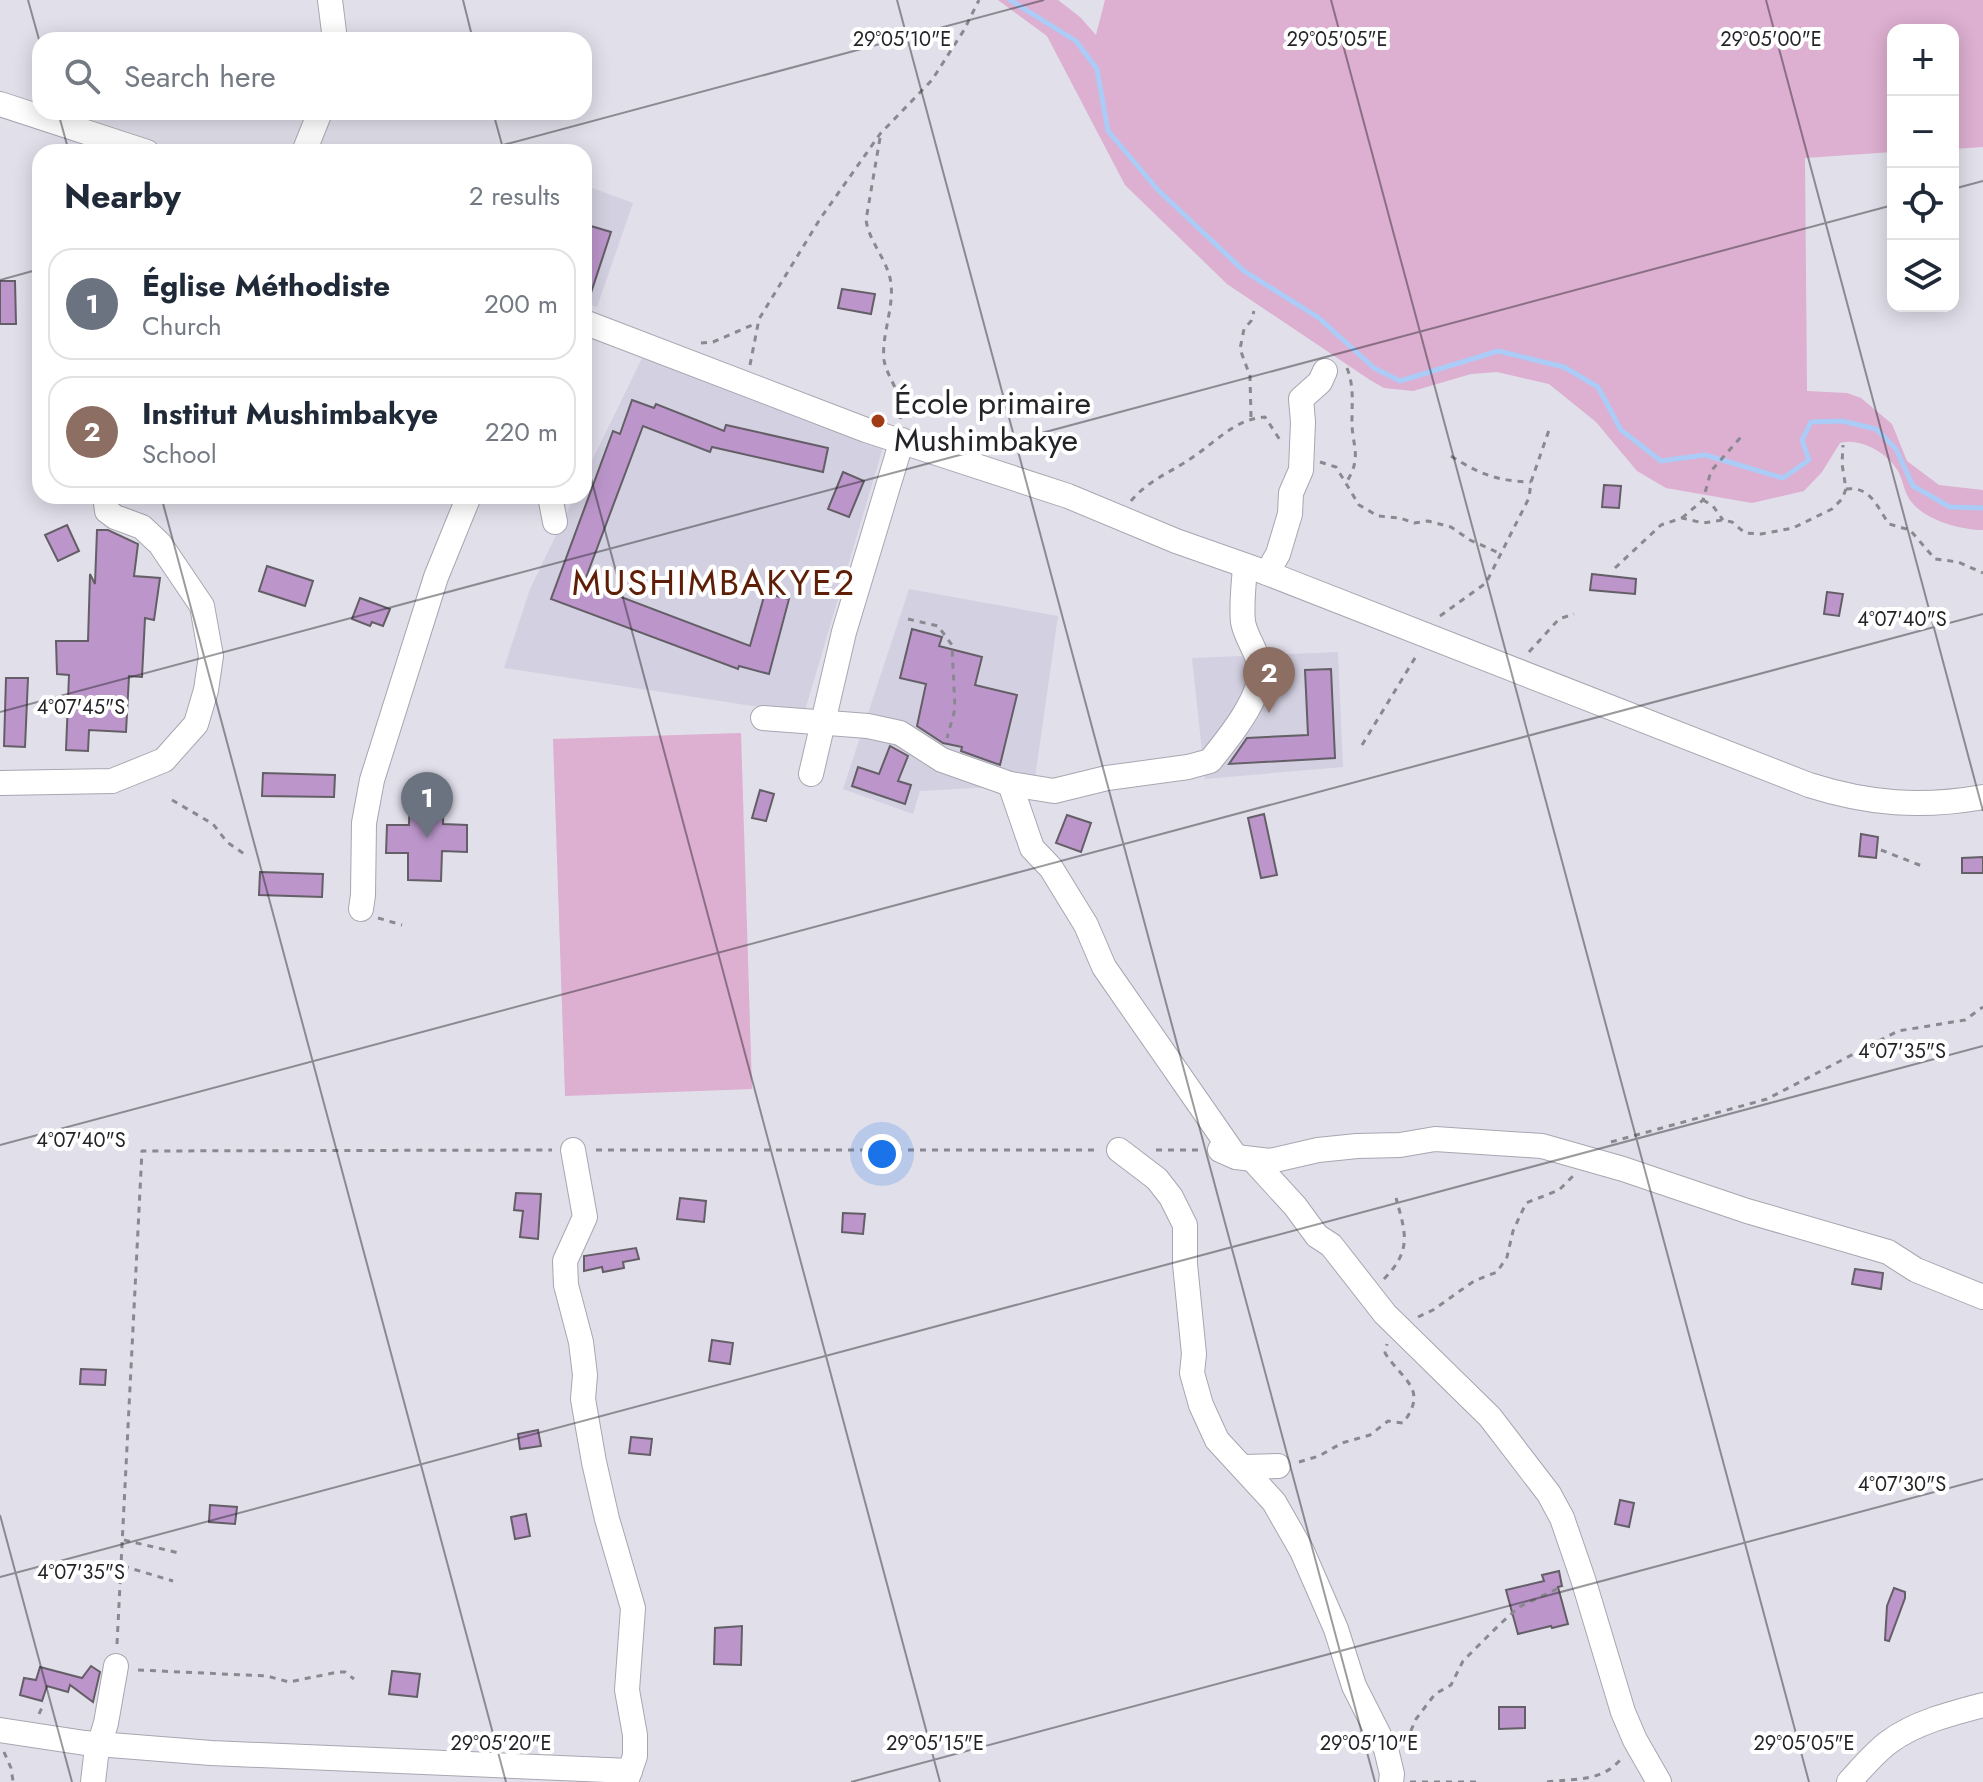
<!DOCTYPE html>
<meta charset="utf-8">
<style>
:root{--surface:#fff;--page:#f2f2f3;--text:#1f2937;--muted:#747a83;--line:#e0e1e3;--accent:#2563eb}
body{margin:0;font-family:Jost,sans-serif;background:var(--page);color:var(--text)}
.controls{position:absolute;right:24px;top:24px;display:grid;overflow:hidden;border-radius:16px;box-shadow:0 4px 20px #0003}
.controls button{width:72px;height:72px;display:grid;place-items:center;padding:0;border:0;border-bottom:2px solid var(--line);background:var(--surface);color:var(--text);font:40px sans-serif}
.you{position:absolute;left:882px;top:1154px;width:28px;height:28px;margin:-20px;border:6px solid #fff;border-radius:50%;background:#1a73e8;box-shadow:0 0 0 12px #1a73e833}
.badge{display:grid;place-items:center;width:52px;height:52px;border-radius:50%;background:var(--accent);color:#fff;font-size:26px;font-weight:700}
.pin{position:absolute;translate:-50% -66px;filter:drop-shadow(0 2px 4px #0008)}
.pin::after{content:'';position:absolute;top:42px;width:28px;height:24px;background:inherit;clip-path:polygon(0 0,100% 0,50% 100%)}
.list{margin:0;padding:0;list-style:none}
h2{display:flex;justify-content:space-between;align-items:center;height:104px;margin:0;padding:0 32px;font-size:34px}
h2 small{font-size:26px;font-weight:400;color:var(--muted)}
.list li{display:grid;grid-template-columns:52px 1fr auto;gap:24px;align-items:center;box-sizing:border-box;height:112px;margin:0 16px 16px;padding:0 16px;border:2px solid var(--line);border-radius:24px}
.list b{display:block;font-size:30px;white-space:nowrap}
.list p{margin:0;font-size:26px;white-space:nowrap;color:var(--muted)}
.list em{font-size:26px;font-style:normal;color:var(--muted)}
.icon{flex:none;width:44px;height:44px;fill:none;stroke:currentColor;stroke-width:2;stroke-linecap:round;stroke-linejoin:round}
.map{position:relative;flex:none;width:1983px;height:1782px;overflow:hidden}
.search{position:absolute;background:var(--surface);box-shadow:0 4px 20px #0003;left:32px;top:32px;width:560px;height:88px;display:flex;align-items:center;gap:20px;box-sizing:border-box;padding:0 28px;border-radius:24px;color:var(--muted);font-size:30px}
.panel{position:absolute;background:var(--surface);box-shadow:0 4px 20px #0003;left:32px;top:144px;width:560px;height:360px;border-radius:24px}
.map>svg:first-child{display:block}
</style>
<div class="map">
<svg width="1983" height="1782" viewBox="0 0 1983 1782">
<rect width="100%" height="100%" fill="#e1dfea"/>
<g fill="#d3d0e1">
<polygon points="584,185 633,203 597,307 584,302"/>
<polygon points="647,348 884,444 804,714 504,668 530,589 575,496 584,496 584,477"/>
<polygon points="909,589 1058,616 1034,785 920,791 913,814 843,789"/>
<polygon points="1338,652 1343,767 1205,779 1192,658"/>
</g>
<g fill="#ddafd0">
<path d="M998 0H1058L1080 17 1096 35 1105 0H1983V147L1953 149V30H1893V152L1805 158 1807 391 1847 393 1861 398 1892 424 1907 461 1939 485 1983 490V530C1960 530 1924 520 1910 500 1904 492 1903 480 1898 471 1888 453 1860 437 1840 443L1822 472 1804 491 1752 503 1666 488 1637 471 1596 422 1549 384 1497 372 1471 374 1413 391 1384 388 1370 380 1227 284 1125 185 1047 36Z"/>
<polygon points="741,733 752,1089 565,1096 553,739"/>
</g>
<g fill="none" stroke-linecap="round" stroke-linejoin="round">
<polyline stroke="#abccf6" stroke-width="5" points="1010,0 1076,41 1097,69 1108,131 1158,190 1244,271 1319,318 1374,368 1400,381 1498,351 1564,367 1598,387 1621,430 1661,461 1705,455 1783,478 1809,460 1802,440 1811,422 1842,421 1876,429 1896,449 1913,486 1950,507 1983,508"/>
</g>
<g fill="#bc96cb" stroke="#645e66" stroke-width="2">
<polygon points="584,224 611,232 587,305 584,305"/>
<polygon points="0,281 15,281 16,324 0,324"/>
<polygon points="842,289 875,294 871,314 838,308"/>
<polygon points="632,400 654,408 656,404 724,431 726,425 828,448 823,472 712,447 710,452 643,426 584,583 750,646 765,593 789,599 769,674 739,666 738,669 551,599 613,431 620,434"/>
<polygon points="843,472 864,481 849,517 828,509"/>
<polygon points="1604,485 1621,486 1619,508 1602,507"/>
<polygon points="67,525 79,551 58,561 45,535"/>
<polygon points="97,530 108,530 138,544 134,576 160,578 154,620 145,618 142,677 129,676 126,732 89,730 88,751 66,750 69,675 57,674 56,641 88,641 90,574 95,584"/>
<polygon points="267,566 313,581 305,606 259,591"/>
<polygon points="1592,574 1636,579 1635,594 1590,590"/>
<polygon points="1827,592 1843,594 1839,616 1824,614"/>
<polygon points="360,598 390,609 383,626 372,622 370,626 352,619"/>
<polygon points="912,629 942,637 939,646 982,657 975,685 1017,695 1000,765 961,751 962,747 943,743 917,726 926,684 900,678"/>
<polygon points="1331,669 1335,758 1229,764 1247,738 1308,735 1305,670"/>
<polygon points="6,678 28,678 25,747 4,746"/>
<polygon points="890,746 908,756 898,781 911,785 905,804 852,786 858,767 879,774"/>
<polygon points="263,773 335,775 334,797 262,796"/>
<polygon points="423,777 436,777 436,786 444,786 443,824 467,825 467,852 442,851 441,881 408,880 408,853 386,853 387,825 409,825 410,785 422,785"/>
<polygon points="760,790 774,794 766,821 752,818"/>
<polygon points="1264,814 1277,875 1261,878 1248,818"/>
<polygon points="1067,815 1091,823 1081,852 1056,843"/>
<polygon points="1861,834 1878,837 1876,858 1859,856"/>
<polygon points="1983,857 1983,873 1962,873 1962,858"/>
<polygon points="260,872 323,874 322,897 259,895"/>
<polygon points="516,1193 541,1194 538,1239 520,1237 523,1211 514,1210"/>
<polygon points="680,1198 706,1201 704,1222 677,1219"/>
<polygon points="843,1213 865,1214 863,1234 842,1232"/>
<polygon points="636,1248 639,1259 623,1262 624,1268 603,1272 602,1267 584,1271 584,1256"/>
<polygon points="1855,1269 1883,1273 1881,1289 1852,1284"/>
<polygon points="712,1340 733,1343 730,1364 709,1361"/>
<polygon points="81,1369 106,1370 105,1385 80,1384"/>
<polygon points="538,1430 541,1446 520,1449 518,1434"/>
<polygon points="631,1437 652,1439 650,1455 629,1453"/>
<polygon points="1620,1500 1634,1503 1629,1527 1615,1524"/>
<polygon points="210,1505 237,1507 235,1524 209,1522"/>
<polygon points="526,1514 530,1536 515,1539 511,1517"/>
<polygon points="1559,1571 1562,1586 1558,1587 1568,1624 1552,1628 1551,1626 1518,1634 1506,1590 1544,1581 1542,1575"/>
<polygon points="1894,1588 1905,1592 1905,1598 1889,1641 1885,1640 1887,1606"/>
<polygon points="742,1626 741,1665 714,1664 715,1628"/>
<polygon points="91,1666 100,1672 93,1702 70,1685 68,1692 47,1686 42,1701 20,1695 24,1678 36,1680 40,1667 82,1678"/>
<polygon points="392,1671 420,1674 417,1697 389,1694"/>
<polygon points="1499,1707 1525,1707 1525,1728 1499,1729"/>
</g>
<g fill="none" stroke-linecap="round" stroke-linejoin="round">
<defs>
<g id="minor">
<polyline points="330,0 335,40"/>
<polyline points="0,104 147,152"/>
<polyline points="304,152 320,112"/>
<path d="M584 322 866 430 1068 496 1176 541 1267 573 1809 785C1869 804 1921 808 1983 797"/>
<polyline points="550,496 555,522"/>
<polyline points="1267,573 1278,554 1290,514 1291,493 1301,470 1303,422 1301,399 1320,382 1325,371"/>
<path d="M763 718 868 726 900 733 942 760 1010 784 1054 791 1107 778 1188 767 1210 761C1227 740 1262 698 1260 669 1259 653 1246 639 1243 622 1241 604 1244 584 1245 566"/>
<polyline points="811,774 844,632 902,440"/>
<polyline points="0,783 112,781 164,760 196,724 206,690 211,656 202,606 160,544 142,527 115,517 107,511 105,496"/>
<polyline points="1010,784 1032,848 1051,868 1086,925 1104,967 1236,1157"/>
<polyline points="361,909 363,895 364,823 372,780 436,577 469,496"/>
<polyline points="573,1150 585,1217 565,1261 566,1285 581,1342 585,1375 583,1399 594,1462 607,1519 633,1608 627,1690 635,1735 635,1756 626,1782"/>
<polyline points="1119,1150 1157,1179 1171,1197 1185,1225 1185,1264 1194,1354 1192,1373 1201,1405 1217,1440 1274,1502 1302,1551 1336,1629 1354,1686 1386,1749 1392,1774 1391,1782"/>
<polyline points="1220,1150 1236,1157 1270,1161 1318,1150 1357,1146 1400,1145 1435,1139 1542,1146 1623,1169 1747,1211 1888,1252 1916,1270 1983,1297"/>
<polyline points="1252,1159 1295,1206 1317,1236 1331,1245 1385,1314 1490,1417 1549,1494 1562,1518 1583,1579 1623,1712 1635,1740 1659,1782"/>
<polyline points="1244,1467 1278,1466"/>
<polyline points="0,1730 85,1743 211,1753 630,1771"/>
<polyline points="93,1782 96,1756 106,1723 116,1666"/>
<path d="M1849 1782C1862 1768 1874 1753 1889 1742 1914 1723 1952 1713 1983 1705"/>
</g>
</defs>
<use href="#minor" stroke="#a8a6b0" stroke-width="26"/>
<g stroke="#8a8890" stroke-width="3" stroke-dasharray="6 6" stroke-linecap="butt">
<path d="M880 138 866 220C869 241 885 257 890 278 896 304 881 334 884 360 887 379 907 399 900 419"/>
<polyline points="701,343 713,342 757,323"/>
<polyline points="750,365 759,319 820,219 880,134 932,80 964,30 979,0"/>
<path d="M1347 368C1354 386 1352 401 1352 419 1351 444 1363 456 1347 481"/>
<polyline points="1251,417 1250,376 1240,349 1244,329 1251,321 1254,311"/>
<path d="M1451 456C1479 474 1497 481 1531 482"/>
<polyline points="1320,462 1336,467 1359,505 1378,516 1400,518 1414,523 1428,521 1451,527 1470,540 1499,553"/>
<path d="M1846 489C1871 486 1877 507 1889 524L1910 530 1935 559 1958 562 1983 573"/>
<polyline points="1703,500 1713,506 1723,520"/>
<path d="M1131 501C1148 480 1172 472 1193 457 1217 441 1235 419 1265 417L1280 440"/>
<polyline points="1682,518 1703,500 1711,471 1741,437"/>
<polyline points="1615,568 1661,525 1682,518 1703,523 1723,520 1732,522 1745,533 1761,534 1793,528 1832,509 1842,499 1846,489 1842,464 1843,445"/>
<polyline points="1440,616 1486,583 1529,498 1531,482 1549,430"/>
<polyline points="908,619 938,626 952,645 955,709 947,738"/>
<polyline points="1529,652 1559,619 1574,614"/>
<polyline points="1362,745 1418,653"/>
<polyline points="172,800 213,824 227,842 247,856"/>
<polyline points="1881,850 1922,866"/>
<polyline points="378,918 402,925"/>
<polyline points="1611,1142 1767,1099 1898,1031 1965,1020 1983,1007"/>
<polyline points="596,1150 1100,1150"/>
<polyline points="1156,1150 1200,1150"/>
<path d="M1384 1279C1412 1250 1406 1234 1396 1198"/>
<polyline points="1418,1317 1433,1310 1474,1281 1497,1272 1507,1257 1513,1231 1526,1203 1559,1190 1574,1175"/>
<path d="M1299 1462 1319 1456 1342 1443 1370 1435 1388 1421 1403 1423C1429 1389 1403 1381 1385 1353L1387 1344"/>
<polyline points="124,1540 179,1553"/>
<polyline points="123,1566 173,1581"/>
<polyline points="117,1644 142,1151 552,1150"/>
<polyline points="138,1670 267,1676 289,1682 338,1672 345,1672 354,1679"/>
<polyline points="39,1714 44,1703"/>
<polyline points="1406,1742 1416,1719 1435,1694 1451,1685 1463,1661 1498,1626 1519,1607 1563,1586"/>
<polyline points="4,1752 11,1768 13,1781"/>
<polyline points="1410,1782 1482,1782"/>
<path d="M1547 1782C1578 1778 1601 1782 1621 1759"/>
</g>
<use href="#minor" stroke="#fff" stroke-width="24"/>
</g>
<path fill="none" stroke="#242327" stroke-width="2" stroke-opacity="0.45" d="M28 0 40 43M463 0 473 40M897 0 1375 1782M1331 0 1809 1782M1766 0 1983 811M58 112 69 152M493 112 504 152M477 152 1044 0M1953 189 1983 181M0 280 40 269M584 452 940 1782M161 496 506 1782M0 712 1893 205M0 1145 1983 614M0 1515 72 1782M0 1577 1983 1046M851 1782 1983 1479"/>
<circle fill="#a13b15" stroke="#fff" stroke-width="3" cx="878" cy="421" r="8"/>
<g text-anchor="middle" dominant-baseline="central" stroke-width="8" stroke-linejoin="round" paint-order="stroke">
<g font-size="32" fill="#242327" stroke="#fff" text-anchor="start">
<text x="894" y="403">École primaire<tspan x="894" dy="37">Mushimbakye</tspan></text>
</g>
<g font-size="36" letter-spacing="2" fill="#5f1e06" stroke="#fff">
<text x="714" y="582">MUSHIMBAKYE2</text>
</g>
</g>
<g font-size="20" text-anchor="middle" fill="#242327" stroke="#fff" stroke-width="8" stroke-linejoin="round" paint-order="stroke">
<text x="902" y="46">29°05'10"E</text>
<text x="1337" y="46">29°05'05"E</text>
<text x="1771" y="46">29°05'00"E</text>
<text x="1902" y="626">4°07'40"S</text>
<text x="81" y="714">4°07'45"S</text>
<text x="1902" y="1058">4°07'35"S</text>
<text x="81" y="1147">4°07'40"S</text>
<text x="1902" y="1491">4°07'30"S</text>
<text x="81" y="1579">4°07'35"S</text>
<text x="501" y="1750">29°05'20"E</text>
<text x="935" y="1750">29°05'15"E</text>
<text x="1369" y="1750">29°05'10"E</text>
<text x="1804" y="1750">29°05'05"E</text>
</g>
</svg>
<div class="controls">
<button>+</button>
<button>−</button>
<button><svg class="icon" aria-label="locate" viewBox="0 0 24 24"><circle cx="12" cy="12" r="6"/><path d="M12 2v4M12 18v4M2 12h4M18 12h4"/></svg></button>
<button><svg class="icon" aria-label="layers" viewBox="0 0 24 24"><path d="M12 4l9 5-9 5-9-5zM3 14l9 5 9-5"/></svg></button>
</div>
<div class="you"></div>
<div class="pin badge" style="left:427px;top:838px;background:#6b7280">1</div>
<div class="pin badge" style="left:1269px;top:713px;background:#8d6e63">2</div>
<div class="search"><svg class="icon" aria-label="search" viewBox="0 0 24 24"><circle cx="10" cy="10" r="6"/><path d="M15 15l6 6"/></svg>Search here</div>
<section class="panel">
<h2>Nearby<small>2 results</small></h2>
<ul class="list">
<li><span class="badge" style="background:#6b7280">1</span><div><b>Église Méthodiste</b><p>Church</p></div><em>200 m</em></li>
<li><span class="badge" style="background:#8d6e63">2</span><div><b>Institut Mushimbakye</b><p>School</p></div><em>220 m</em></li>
</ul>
</section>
</div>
